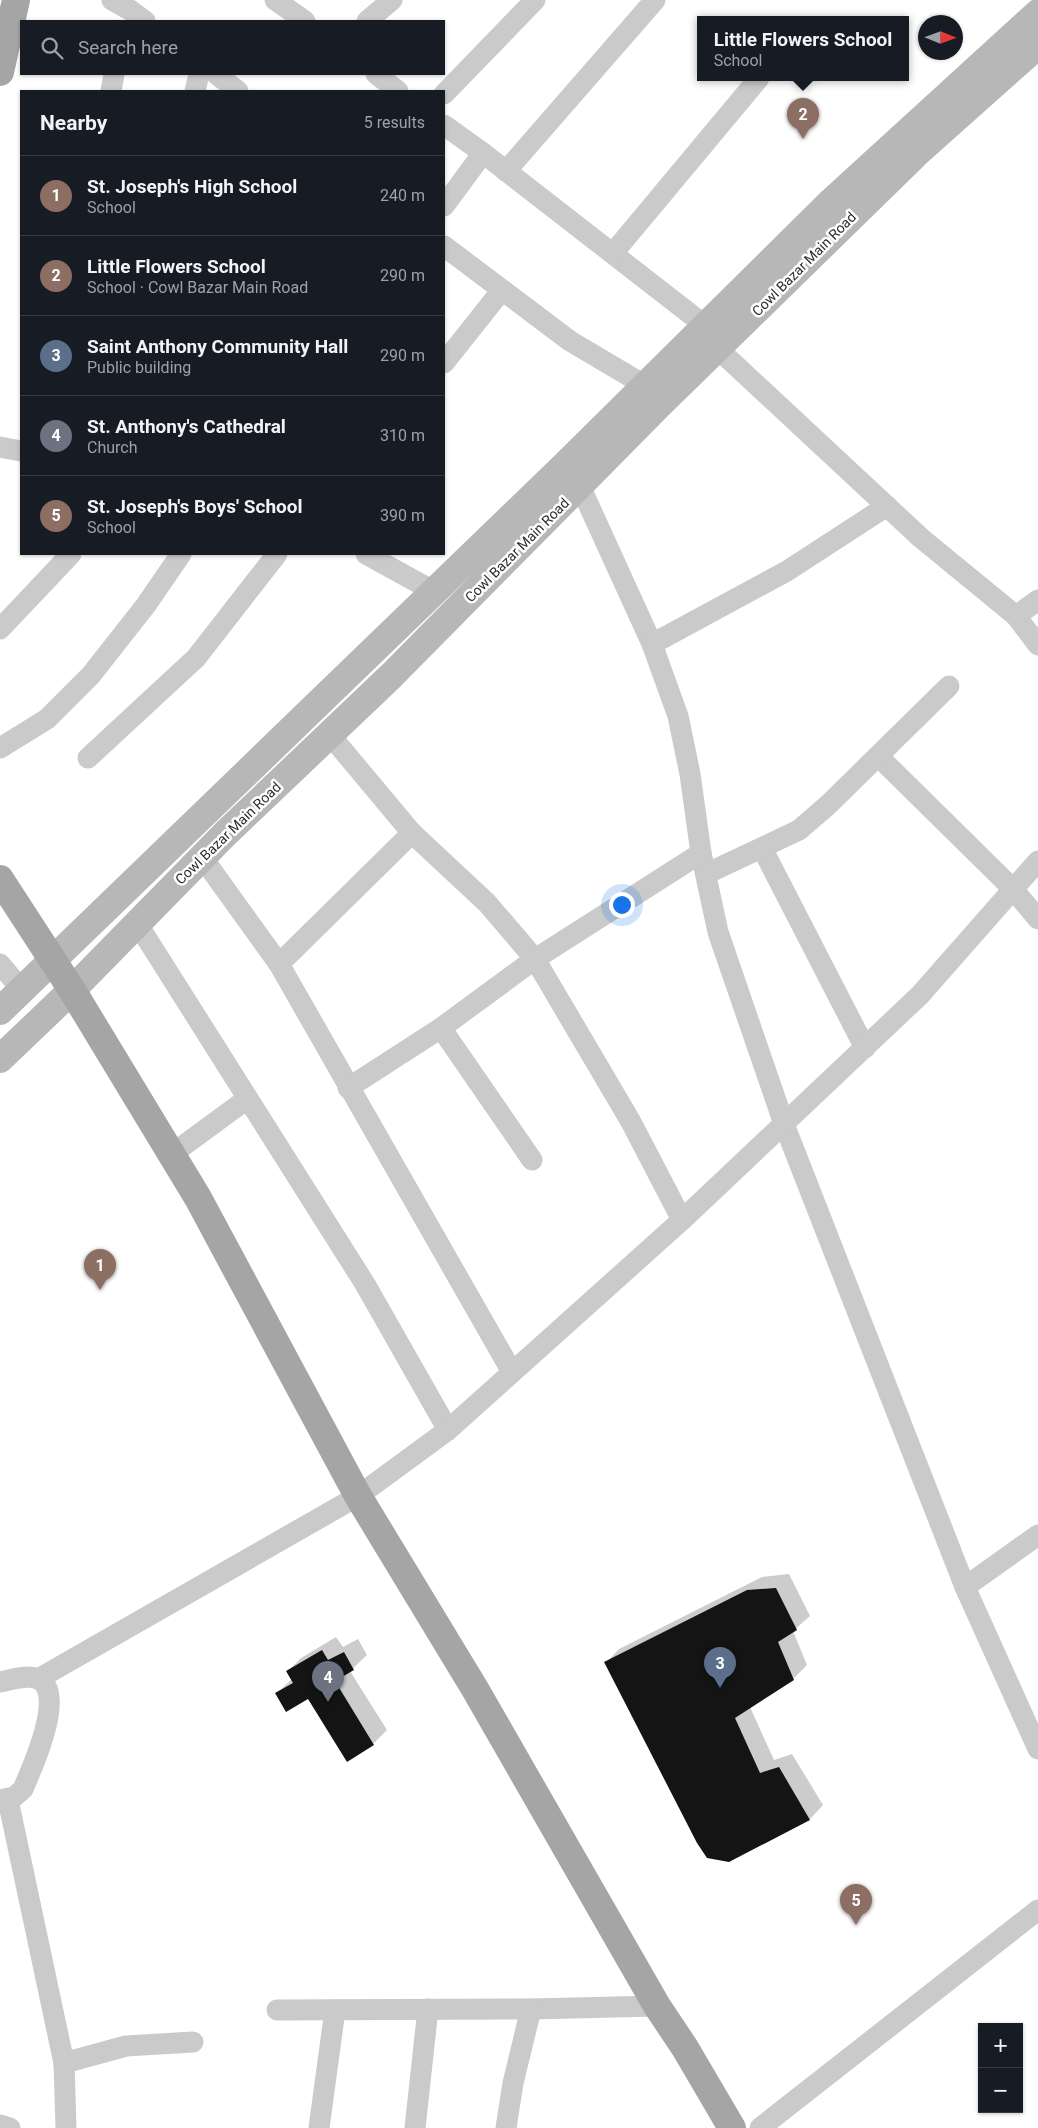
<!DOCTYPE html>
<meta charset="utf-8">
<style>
:root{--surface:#171b24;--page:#242831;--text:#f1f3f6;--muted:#9ea1a6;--line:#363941;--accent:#7c3aed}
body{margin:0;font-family:Roboto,sans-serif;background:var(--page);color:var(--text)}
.controls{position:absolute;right:15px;bottom:15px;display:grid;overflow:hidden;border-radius:0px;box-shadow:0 1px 4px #0004}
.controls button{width:45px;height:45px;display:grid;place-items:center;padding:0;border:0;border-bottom:1px solid var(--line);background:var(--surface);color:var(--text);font:25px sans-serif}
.compass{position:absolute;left:918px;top:15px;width:45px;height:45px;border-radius:50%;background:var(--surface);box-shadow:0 1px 4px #0004;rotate:91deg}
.you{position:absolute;left:621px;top:904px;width:18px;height:18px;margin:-12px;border:4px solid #fff;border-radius:50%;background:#1a73e8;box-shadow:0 0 0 8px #1a73e833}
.badge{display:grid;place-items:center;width:32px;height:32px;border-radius:50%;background:var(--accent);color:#fff;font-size:16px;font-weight:700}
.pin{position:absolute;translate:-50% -41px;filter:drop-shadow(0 1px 2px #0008)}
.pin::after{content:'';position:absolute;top:26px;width:18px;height:15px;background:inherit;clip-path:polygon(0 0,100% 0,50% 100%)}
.popup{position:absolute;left:697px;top:16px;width:212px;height:65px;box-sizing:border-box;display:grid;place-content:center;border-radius:0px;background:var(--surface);filter:drop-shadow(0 1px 4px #0005);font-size:16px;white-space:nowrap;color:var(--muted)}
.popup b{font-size:19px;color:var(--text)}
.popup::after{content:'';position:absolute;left:50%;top:100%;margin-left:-10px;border:10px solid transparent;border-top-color:var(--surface)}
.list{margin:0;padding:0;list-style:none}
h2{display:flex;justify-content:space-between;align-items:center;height:65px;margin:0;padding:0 20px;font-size:21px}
h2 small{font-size:16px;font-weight:400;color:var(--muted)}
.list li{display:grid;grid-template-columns:32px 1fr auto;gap:15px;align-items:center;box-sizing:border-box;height:80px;padding:0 20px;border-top:1px solid var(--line)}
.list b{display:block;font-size:19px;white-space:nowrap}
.list p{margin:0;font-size:16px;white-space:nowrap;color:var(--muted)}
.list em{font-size:16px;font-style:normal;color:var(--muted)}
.icon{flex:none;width:28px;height:28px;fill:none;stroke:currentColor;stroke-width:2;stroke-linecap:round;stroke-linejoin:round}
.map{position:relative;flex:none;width:1038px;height:2128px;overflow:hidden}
.search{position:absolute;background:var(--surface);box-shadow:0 1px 4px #0004;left:20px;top:20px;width:425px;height:55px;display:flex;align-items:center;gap:12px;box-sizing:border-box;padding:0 18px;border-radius:0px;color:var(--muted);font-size:19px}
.panel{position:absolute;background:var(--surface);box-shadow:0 1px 4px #0004;left:20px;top:90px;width:425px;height:465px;border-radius:0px}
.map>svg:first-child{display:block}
</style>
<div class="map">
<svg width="1038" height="2128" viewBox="0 0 1038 2128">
<rect width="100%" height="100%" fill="#fff"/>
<g fill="#0003">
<polygon points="789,1574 810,1616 793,1631 807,1665 793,1679 750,1707 774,1760 792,1754 823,1805 810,1819 729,1861 606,1663 619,1649 762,1577"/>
<polygon points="336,1637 343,1647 358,1639 367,1655 350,1671 387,1730 373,1744 347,1760 308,1698 277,1693 292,1679 287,1672 301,1658"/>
</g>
<g fill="#141414">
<polygon points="776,1588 797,1630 778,1642 794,1680 735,1718 760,1773 779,1767 810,1820 729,1862 707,1858 697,1843 604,1662 747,1590"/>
<polygon points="322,1650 328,1660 344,1652 354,1670 335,1681 374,1745 347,1762 308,1699 286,1712 275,1693 293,1683 286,1671"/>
</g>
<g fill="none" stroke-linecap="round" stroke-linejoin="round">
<g stroke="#cacaca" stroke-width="21">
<polyline points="112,0 130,10 145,21"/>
<polyline points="275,0 305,21"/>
<polyline points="367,21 392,0"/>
<polyline points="216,74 238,91"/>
<polyline points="376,74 398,91"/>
<polyline points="111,91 114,74"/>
<polyline points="195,91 199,74"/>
<polyline points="444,94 535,0"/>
<polyline points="444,125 483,153 707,327"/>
<polyline points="506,171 655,0"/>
<polyline points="444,206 483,153"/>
<polyline points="444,246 570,341 646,386"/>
<polyline points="614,252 759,78"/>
<polyline points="718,349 921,538 1016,616 1038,645"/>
<polyline points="444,363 502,290"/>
<polyline points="0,447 21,451"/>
<polyline points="570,476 580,486 652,644 678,716 690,774 701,853 718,932 784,1124 965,1587 1038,1749"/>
<polyline points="366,554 435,592"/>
<polyline points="1016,616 1038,600"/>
<polyline points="0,629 71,554"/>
<polyline points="652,644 787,571 887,506"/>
<polyline points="330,735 412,833 487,903 535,959 631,1122 682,1220"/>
<polyline points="0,748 47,719 91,675 146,605 181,554"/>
<polyline points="878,756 1013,889 1038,919"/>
<polyline points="88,758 196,658 277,554"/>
<polyline points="762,848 865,1048"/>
<polyline points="202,857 279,964 512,1372"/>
<polyline points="706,874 799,830 828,805 949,686"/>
<polyline points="137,923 365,1284 448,1430"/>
<polyline points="0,964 22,990"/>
<polyline points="279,964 412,833"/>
<polyline points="441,1028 532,1160"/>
<polyline points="348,1088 441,1028 535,959 701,853"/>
<polyline points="172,1154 247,1099"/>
<polyline points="965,1587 1038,1535"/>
<polyline points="38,1679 358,1496 448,1430 682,1220 920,995 1038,861"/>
<path d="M0 1682C11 1680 27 1674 38 1679 67 1692 32 1768 23 1789L14 1797 0 1800"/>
<polyline points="8,1800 64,2063 66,2128"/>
<polyline points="277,2010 531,2009 657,2006"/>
<polyline points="64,2063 126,2046 193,2042"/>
<polyline points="0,2125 10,2128"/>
<polyline points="319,2128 335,2010"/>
<polyline points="415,2128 428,2009"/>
<polyline points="506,2128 513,2083 531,2009"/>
<polyline points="760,2128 1038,1910"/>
</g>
<g stroke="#b7b7b7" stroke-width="28">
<polyline points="0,1011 562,468 832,201 1038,13"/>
<polyline points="0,1059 72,990 225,834 391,676 659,405 919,151 1038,45"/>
</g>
<g stroke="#a5a5a5" stroke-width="28">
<polyline points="0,72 16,0"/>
<polyline points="0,879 72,990 198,1198 358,1496 475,1689 657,2006 685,2048 732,2128"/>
</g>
</g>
<g text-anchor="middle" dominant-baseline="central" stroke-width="5" stroke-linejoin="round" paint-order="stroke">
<g font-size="14" fill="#2d2d2d" stroke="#fff">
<text transform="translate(804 264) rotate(-45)">Cowl Bazar Main Road</text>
<text transform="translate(517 550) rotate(-45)">Cowl Bazar Main Road</text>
<text transform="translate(228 833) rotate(-44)">Cowl Bazar Main Road</text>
</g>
</g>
</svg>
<div class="controls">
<button>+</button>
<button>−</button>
</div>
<svg class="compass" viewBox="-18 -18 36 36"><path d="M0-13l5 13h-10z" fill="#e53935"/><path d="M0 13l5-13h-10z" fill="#9ea1a6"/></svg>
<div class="you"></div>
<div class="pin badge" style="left:100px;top:1290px;background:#8d6e63">1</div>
<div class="pin badge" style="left:803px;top:139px;background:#8d6e63">2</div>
<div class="popup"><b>Little Flowers School</b>School</div>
<div class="pin badge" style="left:720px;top:1688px;background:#5c6f8a">3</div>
<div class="pin badge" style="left:328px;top:1702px;background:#6b7280">4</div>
<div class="pin badge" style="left:856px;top:1925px;background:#8d6e63">5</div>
<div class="search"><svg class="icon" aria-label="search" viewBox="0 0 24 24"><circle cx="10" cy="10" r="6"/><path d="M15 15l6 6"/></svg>Search here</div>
<section class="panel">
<h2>Nearby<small>5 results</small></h2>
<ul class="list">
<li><span class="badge" style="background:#8d6e63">1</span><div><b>St. Joseph's High School</b><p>School</p></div><em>240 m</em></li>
<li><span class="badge" style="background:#8d6e63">2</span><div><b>Little Flowers School</b><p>School · Cowl Bazar Main Road</p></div><em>290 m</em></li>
<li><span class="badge" style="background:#5c6f8a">3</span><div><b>Saint Anthony Community Hall</b><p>Public building</p></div><em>290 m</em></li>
<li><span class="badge" style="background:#6b7280">4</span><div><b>St. Anthony's Cathedral</b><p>Church</p></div><em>310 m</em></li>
<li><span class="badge" style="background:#8d6e63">5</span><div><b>St. Joseph's Boys' School</b><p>School</p></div><em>390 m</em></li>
</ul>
</section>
</div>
